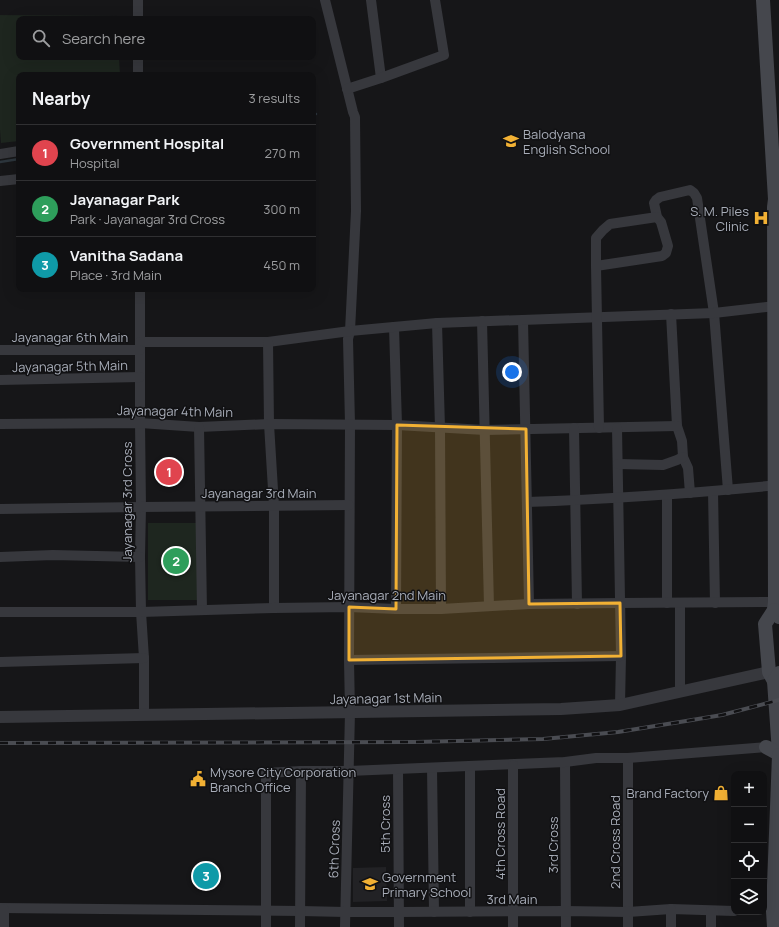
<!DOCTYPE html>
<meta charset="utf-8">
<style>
:root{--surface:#101012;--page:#1e1e20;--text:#f1f3f6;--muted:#9c9d9f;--line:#303032;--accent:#db2777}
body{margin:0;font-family:Manrope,sans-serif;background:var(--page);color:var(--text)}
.controls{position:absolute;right:12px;bottom:12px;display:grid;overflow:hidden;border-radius:8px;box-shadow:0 4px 16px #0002}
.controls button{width:36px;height:36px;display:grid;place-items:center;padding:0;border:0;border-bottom:1px solid var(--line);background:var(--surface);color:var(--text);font:20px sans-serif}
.you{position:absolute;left:512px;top:372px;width:14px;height:14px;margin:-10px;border:3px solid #fff;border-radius:50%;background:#1a73e8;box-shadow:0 0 0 6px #1a73e833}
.badge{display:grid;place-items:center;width:26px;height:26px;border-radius:50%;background:var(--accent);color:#fff;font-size:13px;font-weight:700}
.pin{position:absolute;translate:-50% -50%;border:2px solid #fff;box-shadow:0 1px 4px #0006}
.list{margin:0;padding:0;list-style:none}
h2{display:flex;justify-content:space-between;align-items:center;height:52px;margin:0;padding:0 16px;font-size:17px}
h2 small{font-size:13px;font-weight:400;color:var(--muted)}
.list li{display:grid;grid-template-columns:26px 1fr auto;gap:12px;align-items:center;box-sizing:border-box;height:56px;padding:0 16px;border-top:1px solid var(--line)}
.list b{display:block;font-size:15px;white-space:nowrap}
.list p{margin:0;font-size:13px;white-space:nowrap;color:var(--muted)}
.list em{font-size:13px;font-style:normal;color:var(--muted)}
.icon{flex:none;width:22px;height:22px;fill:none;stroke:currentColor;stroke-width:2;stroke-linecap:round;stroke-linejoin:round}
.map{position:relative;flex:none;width:779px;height:927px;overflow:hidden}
.search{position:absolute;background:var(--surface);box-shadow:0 4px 16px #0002;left:16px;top:16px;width:300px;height:44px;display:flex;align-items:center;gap:10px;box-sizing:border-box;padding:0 14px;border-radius:8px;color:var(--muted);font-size:15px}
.panel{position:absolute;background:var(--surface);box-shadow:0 4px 16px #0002;left:16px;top:72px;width:300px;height:220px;border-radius:8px}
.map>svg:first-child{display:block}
</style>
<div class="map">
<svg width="779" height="927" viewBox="0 0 779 927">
<rect width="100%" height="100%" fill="#161618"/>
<polygon fill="#222225" points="386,867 387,901 353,902 353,868"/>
<g fill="#1e261f">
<polygon points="0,15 118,16 118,19 19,19 19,57 119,57 120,75 19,75 19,141 1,143 0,130"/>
<polygon points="148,523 203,523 204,600 148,600"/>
</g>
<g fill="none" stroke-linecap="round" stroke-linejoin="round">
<g stroke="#2c353c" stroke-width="2.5">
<polyline points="313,114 316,114"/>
<polyline points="0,162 19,159"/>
</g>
<g stroke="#37383d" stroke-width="10">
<polyline points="138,0 138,19"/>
<polyline points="325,0 353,112 355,117 356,211 350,331 348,339 350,424 349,660 350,712 345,927"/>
<polyline points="371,0 381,78"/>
<polyline points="138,57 138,75"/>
<polyline points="347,89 381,78 444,55 435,0"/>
<polyline points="0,154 19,151"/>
<polyline points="0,181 19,179"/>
<polyline points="596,266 662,256 666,253 668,246 661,222 657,217 654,203 656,200 660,197 690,190 694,193 697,198 714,313 728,490"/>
<polyline points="140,289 140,423 141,507 140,557 141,612 144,658 144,715"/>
<polyline points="671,314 677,426 682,441 683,457 688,468 690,493"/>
<polyline points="523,320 529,604"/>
<polyline points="482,321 489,606"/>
<polyline points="437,323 440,428 441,609"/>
<polyline points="394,327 397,425 396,609"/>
<polyline points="140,342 268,342 350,331 437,323 714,313 775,306"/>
<polyline points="268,342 269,424 274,506 274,608"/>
<polyline points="0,350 140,350"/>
<polyline points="0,380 140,377"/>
<polyline points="0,424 140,423 199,427 269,424 397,425 485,430 677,426"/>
<polyline points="199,427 202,610"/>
<polyline points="574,428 577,604"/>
<polyline points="599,428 596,266 596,238 603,230 610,224 657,217"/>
<polyline points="617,428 621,656 620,705"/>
<polyline points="618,464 663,465 677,460 683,457"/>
<polyline points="713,491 715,603"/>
<polyline points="667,495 667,603"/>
<path d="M527 502C611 499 695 493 779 485"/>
<polyline points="0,509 141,507 349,505"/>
<polyline points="0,557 53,555 140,557"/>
<polyline points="680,603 680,692"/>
<polyline points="0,612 141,612 274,608 349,607 396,609 441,609 529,604 620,603 775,602"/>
<polyline points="349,660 621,656"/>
<polyline points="0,662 144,658"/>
<polyline points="628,758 628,927"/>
<polyline points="565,762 566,927"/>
<polyline points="470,766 470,912"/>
<polyline points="432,768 434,912"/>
<polyline points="398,769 399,927"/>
<polyline points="0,908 301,911 345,912 399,912 566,911 628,912 671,909 734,911"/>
<polyline points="671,909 671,927"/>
<polyline points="711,911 711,927"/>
<polyline points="4,927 4,909"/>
<polyline points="266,927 266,773 301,771 349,771 565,762 596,758 628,758 766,747"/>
<polyline points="300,927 301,771"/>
<polyline points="513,927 513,765"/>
</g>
<polyline stroke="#37383d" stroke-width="12" points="0,717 561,709 620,705 769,672"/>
<g stroke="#45474d" stroke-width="14">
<polyline points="763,0 775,199 774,207 775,602 774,610 779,617"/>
<polyline points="774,610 765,624 769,672 774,681"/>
<polyline points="779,673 774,681 779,753"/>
<polyline points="766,747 779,754"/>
<polyline points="774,927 773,911 779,755"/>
</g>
<defs>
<polyline id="rail" points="0,743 415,742 543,739 618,732 686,721 722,715 779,700"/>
</defs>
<use href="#rail" stroke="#4a4c52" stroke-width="4"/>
<use href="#rail" stroke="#111113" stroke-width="2.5" stroke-dasharray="8" stroke-linecap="butt"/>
</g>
<path fill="#f2b134" fill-opacity="0.2" stroke="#f2b134" stroke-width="3" stroke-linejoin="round" d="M397 425 526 429 529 604 620 603 621 656 349 660V607L396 609Z"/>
<defs>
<symbol id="school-bare" viewBox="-9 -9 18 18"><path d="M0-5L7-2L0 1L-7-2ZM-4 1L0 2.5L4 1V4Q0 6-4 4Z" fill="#f2b134" stroke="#111113" stroke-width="2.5" paint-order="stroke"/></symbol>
<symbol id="hospital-bare" viewBox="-9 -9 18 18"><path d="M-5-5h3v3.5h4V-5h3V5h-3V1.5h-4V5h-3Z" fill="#f2b134" stroke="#111113" stroke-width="2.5" paint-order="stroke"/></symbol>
<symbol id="civic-bare" viewBox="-9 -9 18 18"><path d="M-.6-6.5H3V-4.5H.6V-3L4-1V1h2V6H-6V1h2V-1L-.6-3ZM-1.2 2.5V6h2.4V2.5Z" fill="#f2b134" stroke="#111113" stroke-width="2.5" paint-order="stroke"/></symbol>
<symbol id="shop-bare" viewBox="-9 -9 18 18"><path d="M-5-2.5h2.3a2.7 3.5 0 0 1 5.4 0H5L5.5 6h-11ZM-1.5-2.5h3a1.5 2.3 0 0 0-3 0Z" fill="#f2b134" stroke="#111113" stroke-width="2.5" paint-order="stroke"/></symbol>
</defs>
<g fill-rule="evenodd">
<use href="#school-bare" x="500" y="130" width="22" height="22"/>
<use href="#hospital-bare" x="750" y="207" width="22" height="22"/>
<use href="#civic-bare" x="187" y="768" width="22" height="22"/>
<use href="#shop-bare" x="710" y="782" width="22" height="22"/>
<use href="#school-bare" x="359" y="873" width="22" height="22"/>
</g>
<g text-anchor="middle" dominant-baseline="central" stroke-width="3" stroke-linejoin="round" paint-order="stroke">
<g font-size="13" fill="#a8adb8" stroke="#111113" text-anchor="start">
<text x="523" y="134">Balodyana<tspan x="523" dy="15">English School</tspan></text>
<text x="749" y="211" text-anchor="end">S. M. Piles<tspan x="749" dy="15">Clinic</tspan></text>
<text x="210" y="772">Mysore City Corporation<tspan x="210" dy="15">Branch Office</tspan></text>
<text x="709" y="793" text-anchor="end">Brand Factory</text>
<text x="382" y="877">Government<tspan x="382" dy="15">Primary School</tspan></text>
</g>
<g font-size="13" fill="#a8adb8" stroke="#111113">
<text x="70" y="337">Jayanagar 6th Main</text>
<text transform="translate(70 366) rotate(-1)">Jayanagar 5th Main</text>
<text transform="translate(175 411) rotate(1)">Jayanagar 4th Main</text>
<text x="259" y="493">Jayanagar 3rd Main</text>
<text transform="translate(127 502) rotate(-90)">Jayanagar 3rd Cross</text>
<text x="387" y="595">Jayanagar 2nd Main</text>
<text transform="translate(386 698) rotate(-1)">Jayanagar 1st Main</text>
<text transform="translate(385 824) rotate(-90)">5th Cross</text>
<text transform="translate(500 834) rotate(-90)">4th Cross Road</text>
<text transform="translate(615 842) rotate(-90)">2nd Cross Road</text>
<text transform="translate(553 845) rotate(-90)">3rd Cross</text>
<text transform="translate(334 849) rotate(-88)">6th Cross</text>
<text x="512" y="899">3rd Main</text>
</g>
</g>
</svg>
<div class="controls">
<button>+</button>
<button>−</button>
<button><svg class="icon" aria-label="locate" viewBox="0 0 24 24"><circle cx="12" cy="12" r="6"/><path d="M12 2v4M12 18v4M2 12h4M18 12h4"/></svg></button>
<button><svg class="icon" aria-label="layers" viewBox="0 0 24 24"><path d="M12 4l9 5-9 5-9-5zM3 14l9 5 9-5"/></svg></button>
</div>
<div class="you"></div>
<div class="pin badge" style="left:169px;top:472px;background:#e0444e">1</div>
<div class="pin badge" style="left:176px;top:561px;background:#2e9e5b">2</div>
<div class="pin badge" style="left:206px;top:876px;background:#0f9aa8">3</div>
<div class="search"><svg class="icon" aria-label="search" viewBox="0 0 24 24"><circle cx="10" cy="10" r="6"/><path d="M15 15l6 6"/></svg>Search here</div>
<section class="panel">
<h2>Nearby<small>3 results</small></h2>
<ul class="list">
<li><span class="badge" style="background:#e0444e">1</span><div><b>Government Hospital</b><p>Hospital</p></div><em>270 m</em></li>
<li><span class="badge" style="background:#2e9e5b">2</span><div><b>Jayanagar Park</b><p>Park · Jayanagar 3rd Cross</p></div><em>300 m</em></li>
<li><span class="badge" style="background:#0f9aa8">3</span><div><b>Vanitha Sadana</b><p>Place · 3rd Main</p></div><em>450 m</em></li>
</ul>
</section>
</div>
